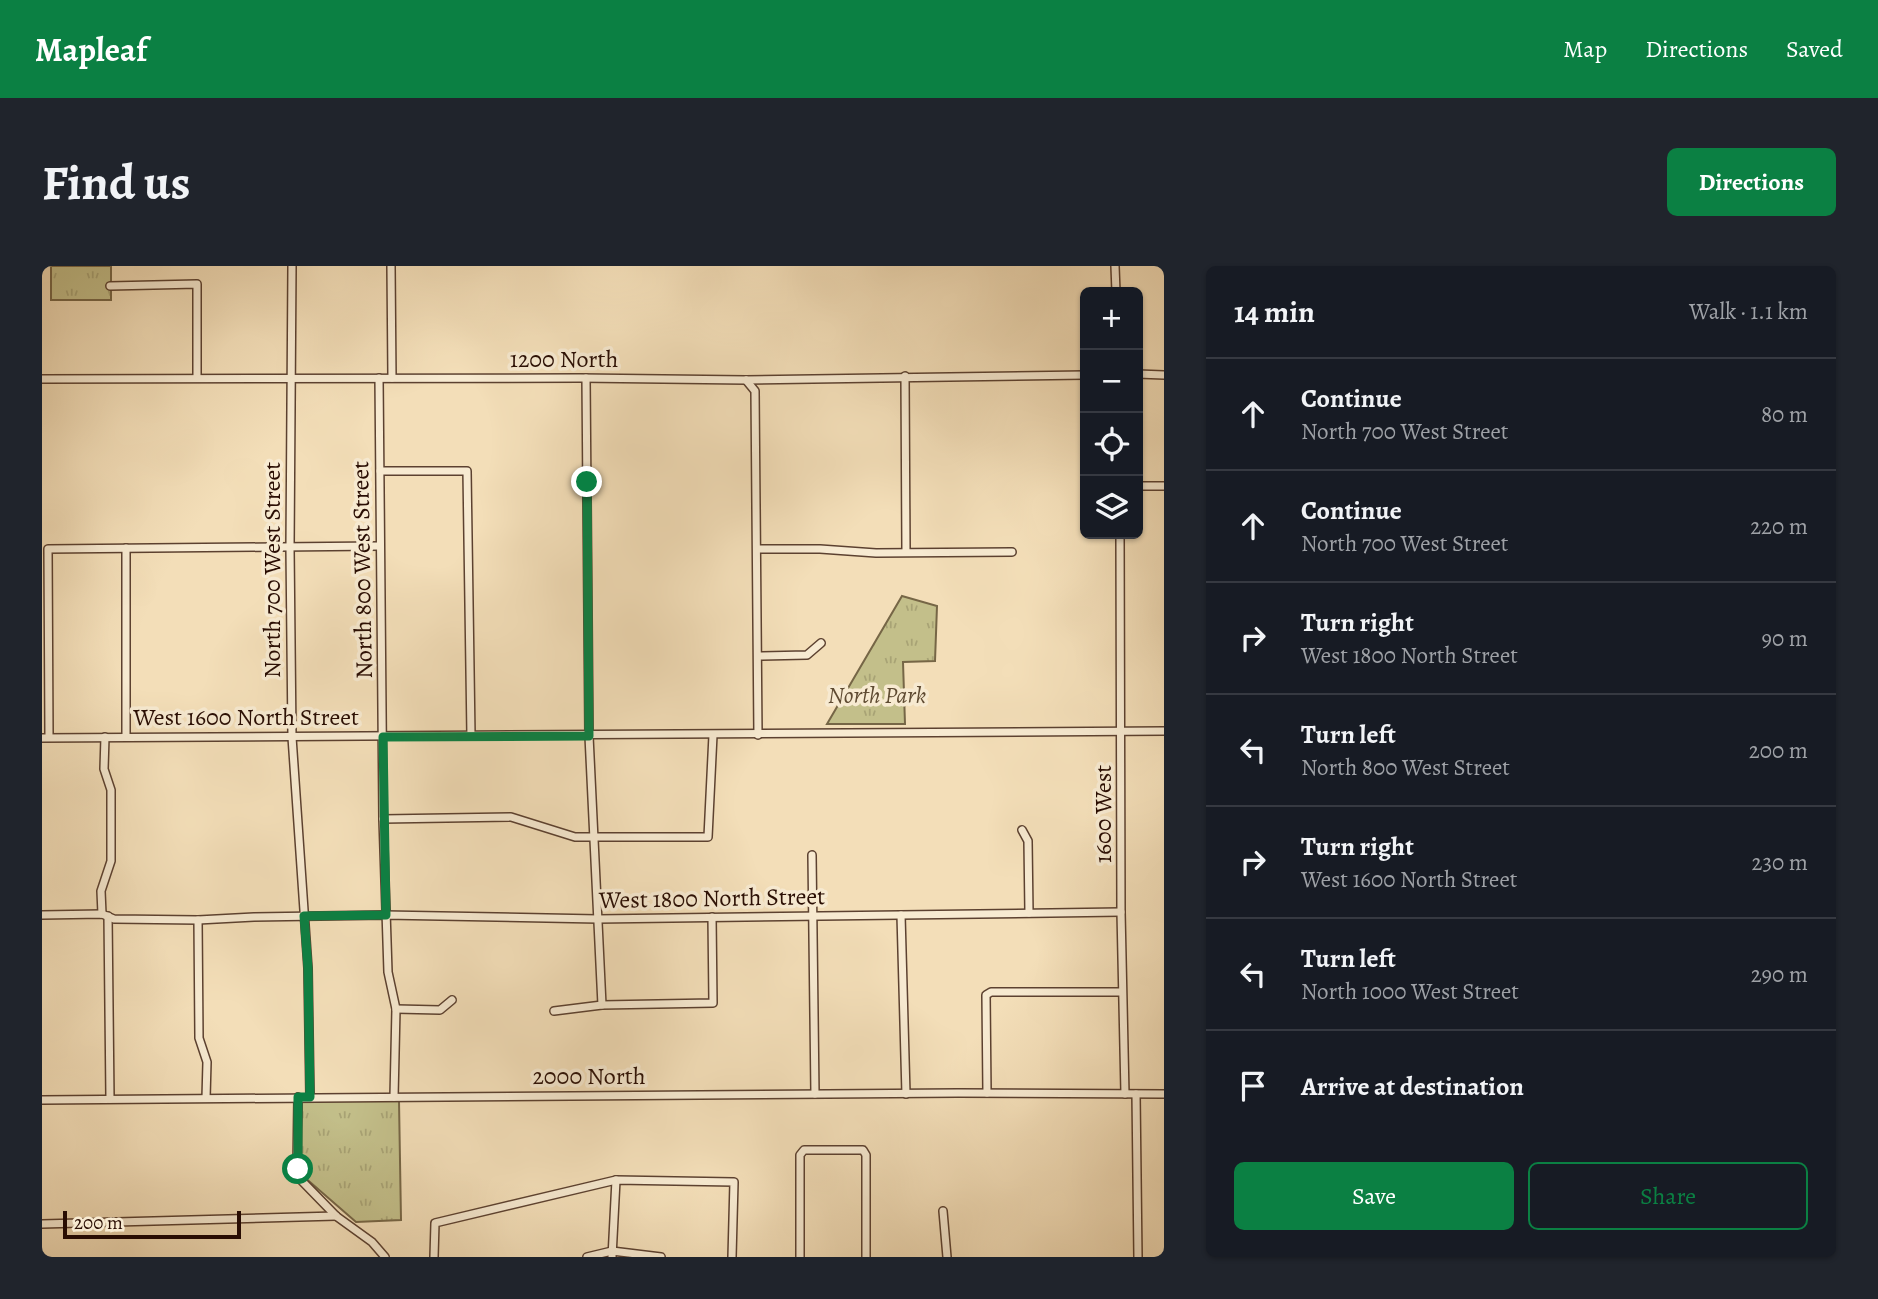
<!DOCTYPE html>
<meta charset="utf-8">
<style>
:root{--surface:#171b24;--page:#20242c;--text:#f1f3f6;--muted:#9ea1a6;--line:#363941;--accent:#0b8043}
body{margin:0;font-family:Alegreya,serif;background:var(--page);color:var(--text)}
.controls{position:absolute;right:21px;top:21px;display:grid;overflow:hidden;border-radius:10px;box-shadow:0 2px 5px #0004}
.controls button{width:63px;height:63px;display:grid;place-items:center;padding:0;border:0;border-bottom:2px solid var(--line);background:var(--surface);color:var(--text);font:35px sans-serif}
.scale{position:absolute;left:21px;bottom:18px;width:178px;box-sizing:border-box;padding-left:7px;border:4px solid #290d03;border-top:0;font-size:19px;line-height:24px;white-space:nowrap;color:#290d03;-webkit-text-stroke:5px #f7ead1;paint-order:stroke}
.stop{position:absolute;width:21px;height:21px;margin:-16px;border:5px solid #0b8043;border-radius:50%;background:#fff}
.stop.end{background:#0b8043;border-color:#fff;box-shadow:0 2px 7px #0008}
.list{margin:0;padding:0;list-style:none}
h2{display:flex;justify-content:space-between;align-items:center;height:91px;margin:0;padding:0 28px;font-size:30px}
h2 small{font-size:23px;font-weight:400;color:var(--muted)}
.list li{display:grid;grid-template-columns:46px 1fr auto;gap:21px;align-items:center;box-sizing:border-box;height:112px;padding:0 28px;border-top:2px solid var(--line)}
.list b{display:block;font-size:26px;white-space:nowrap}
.list p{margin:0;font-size:23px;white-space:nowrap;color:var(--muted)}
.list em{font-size:23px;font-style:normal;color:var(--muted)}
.actions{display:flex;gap:14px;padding:21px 28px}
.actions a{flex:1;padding:16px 0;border:2px solid var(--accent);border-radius:10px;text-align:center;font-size:24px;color:var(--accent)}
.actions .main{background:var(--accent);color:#fff}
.icon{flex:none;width:38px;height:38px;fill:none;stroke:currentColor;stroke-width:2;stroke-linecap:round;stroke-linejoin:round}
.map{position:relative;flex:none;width:1122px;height:991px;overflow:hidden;border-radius:10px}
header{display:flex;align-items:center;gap:42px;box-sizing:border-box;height:98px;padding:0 35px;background:var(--accent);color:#fff}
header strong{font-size:33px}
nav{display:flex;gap:38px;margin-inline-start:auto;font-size:24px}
.intro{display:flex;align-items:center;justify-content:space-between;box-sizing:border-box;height:168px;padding:0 42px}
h1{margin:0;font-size:49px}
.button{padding:18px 32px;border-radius:10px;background:var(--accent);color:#fff;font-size:24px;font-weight:700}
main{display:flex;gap:42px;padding:0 42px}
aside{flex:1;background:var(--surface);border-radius:10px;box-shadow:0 2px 5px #0004}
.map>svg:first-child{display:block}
</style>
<header>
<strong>Mapleaf</strong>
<nav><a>Map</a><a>Directions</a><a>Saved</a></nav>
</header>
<div class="intro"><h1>Find us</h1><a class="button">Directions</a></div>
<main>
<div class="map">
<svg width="1122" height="991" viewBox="0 0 1122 991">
<defs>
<pattern id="grass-tufts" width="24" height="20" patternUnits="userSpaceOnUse" patternTransform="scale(1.75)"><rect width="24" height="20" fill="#c3bf8a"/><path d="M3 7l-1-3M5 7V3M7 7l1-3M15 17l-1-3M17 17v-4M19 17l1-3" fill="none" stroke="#a8a375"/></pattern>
</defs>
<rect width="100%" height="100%" fill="#f3deb8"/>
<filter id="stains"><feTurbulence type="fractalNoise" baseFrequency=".00286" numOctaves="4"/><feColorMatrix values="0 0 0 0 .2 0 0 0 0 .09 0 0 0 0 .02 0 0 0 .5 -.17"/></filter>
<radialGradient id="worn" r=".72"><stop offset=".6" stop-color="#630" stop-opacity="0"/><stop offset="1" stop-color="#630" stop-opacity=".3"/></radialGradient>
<g fill="url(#grass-tufts)" stroke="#766646" stroke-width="2">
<rect x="9" y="0" width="60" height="34"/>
<polygon points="860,330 895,340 893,395 861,396 863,458 785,458"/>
<polygon points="260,835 357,835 359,954 314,956 261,910 258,891"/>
</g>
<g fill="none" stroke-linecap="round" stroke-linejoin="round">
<defs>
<g id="minor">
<polyline points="250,0 248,282 250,471 266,702 268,831"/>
<polyline points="349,0 350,112"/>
<polyline points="1073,0 1074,26"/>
<polyline points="68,20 155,18 155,112"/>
<polyline points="1096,108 1122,109"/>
<polyline points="863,110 864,286"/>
<polyline points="337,112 341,553 346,706 354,743 352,831"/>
<polyline points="544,112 547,470 560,739"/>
<polyline points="0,113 538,112 704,114 1043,109"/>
<polyline points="704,114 713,125 716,469"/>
<polyline points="338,205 425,205 429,470"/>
<polyline points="1096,220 1122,220"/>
<polyline points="1078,268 1079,646 1083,828"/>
<polyline points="84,282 84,471"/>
<polyline points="715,283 778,283 834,287 970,286"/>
<polyline points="716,390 765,389 779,377"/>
<polyline points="7,471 6,283 338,280"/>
<polyline points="0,472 1122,465"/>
<polyline points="341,553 469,551 533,571 666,571 671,469"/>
<polyline points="980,564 986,575 987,647"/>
<polyline points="770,589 773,828"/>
<polyline points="60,648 59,625 69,595 69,524 62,503 63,471"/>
<polyline points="0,649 60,648 72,653 156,654 212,651 343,649 556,653 1079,646"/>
<polyline points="859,649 864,828"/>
<polyline points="66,650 68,833"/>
<polyline points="156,654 157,772 165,796 164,832"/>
<polyline points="354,743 398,744 410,734"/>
<polyline points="512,745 560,739 671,737 670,651"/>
<polyline points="945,827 944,729 949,726 1080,726"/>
<polyline points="1094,828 1096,991"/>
<polyline points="256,831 255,899 259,914 294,950 330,976 343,991"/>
<polyline points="0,834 916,827 1122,828"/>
<polyline points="901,945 905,991"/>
<polyline points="0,958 294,950"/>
<polyline points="392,991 393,957 574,914 692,916 690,991"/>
<polyline points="545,991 570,985 619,991"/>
<polyline points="570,991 574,914"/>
<polyline points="758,991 758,889 762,884 821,884 824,889 824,991"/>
</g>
</defs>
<use href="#minor" stroke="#5c4130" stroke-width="10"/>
<use href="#minor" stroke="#f7ead1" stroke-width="7"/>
</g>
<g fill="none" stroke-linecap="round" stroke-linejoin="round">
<polyline stroke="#0b8043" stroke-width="9" points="256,903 256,831 268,831 266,702 262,650 344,649 341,471 547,470 545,216"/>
</g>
<g text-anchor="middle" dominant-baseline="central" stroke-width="7" stroke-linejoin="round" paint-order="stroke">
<g font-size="24" fill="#290d03" stroke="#f7ead1">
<text x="522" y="93">1200 North</text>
<text transform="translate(230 304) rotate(-90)">North 700 West Street</text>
<text transform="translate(320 304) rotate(-91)">North 800 West Street</text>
<text x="204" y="451">West 1600 North Street</text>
<text transform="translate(1061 548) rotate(-90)">1600 West</text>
<text transform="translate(670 632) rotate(-1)">West 1800 North Street</text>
<text x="547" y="810">2000 North</text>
</g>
<g font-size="24" font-style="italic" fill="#5f4b32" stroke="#f7ead1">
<text x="835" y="429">North Park</text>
</g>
</g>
<rect width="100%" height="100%" filter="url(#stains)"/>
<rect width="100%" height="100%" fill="url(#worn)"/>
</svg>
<div class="controls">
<button>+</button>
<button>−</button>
<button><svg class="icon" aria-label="locate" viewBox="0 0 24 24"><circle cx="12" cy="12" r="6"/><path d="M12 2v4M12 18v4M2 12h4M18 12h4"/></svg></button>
<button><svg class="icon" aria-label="layers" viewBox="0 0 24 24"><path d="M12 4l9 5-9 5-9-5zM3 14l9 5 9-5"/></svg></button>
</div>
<div class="scale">200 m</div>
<div class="stop" style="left:256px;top:903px"></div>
<div class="stop end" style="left:545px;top:216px"></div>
</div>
<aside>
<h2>14 min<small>Walk · 1.1 km</small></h2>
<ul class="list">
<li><svg class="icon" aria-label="ahead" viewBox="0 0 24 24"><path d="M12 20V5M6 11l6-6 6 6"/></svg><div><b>Continue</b><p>North 700 West Street</p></div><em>80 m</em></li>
<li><svg class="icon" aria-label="ahead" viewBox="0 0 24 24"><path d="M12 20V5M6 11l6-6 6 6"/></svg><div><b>Continue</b><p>North 700 West Street</p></div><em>220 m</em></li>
<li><svg class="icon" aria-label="right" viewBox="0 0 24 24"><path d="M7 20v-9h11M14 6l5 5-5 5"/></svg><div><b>Turn right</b><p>West 1800 North Street</p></div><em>90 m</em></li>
<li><svg class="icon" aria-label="left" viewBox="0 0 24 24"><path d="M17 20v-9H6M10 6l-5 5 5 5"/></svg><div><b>Turn left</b><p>North 800 West Street</p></div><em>200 m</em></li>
<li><svg class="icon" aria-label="right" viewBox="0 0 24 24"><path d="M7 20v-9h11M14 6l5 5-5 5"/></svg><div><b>Turn right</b><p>West 1600 North Street</p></div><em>230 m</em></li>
<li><svg class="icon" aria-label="left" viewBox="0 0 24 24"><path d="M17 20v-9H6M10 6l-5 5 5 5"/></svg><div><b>Turn left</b><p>North 1000 West Street</p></div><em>290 m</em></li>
<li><svg class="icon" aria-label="arrive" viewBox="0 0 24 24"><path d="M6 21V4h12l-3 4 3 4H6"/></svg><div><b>Arrive at destination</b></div></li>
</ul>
<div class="actions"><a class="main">Save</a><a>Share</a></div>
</aside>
</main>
